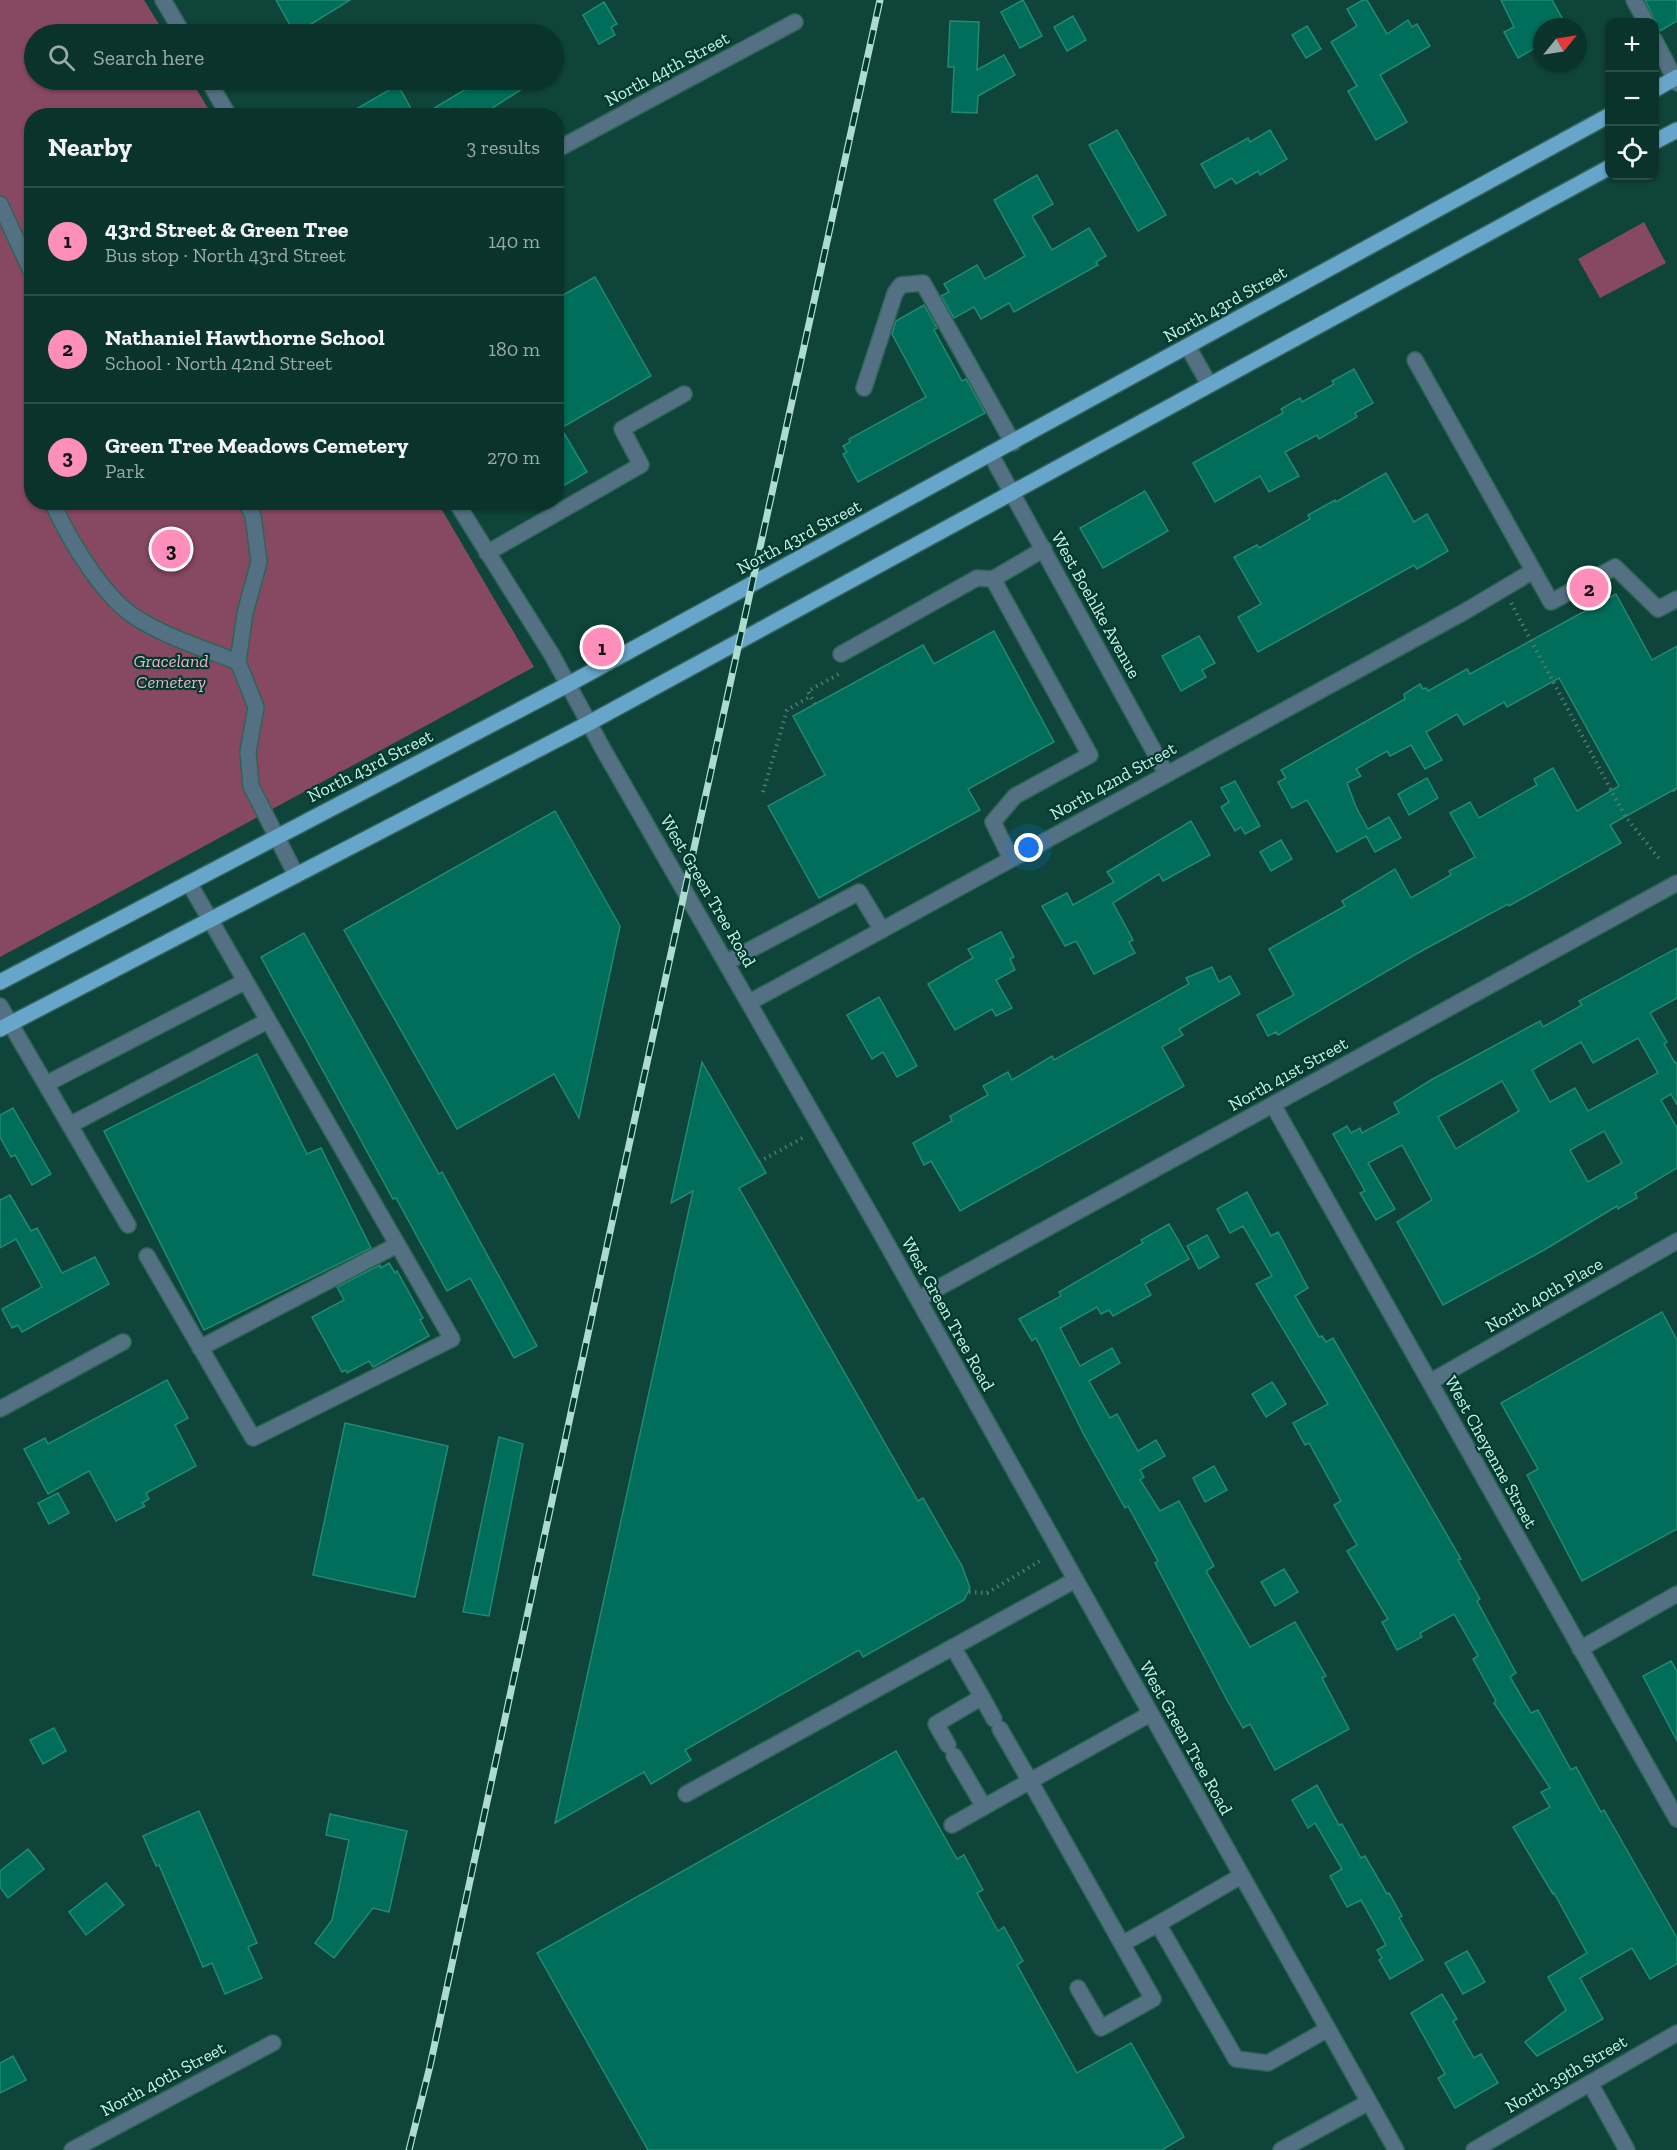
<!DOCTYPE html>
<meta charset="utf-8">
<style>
:root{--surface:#0a332b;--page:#133b33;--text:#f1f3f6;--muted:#99aaa9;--line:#2a4e47;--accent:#fe8ebc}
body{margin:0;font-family:"Zilla Slab",serif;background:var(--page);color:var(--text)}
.controls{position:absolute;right:18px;top:18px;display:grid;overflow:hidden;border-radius:12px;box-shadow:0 2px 4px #0004}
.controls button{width:54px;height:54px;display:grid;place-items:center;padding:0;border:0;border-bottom:2px solid var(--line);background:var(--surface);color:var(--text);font:30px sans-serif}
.compass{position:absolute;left:1533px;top:18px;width:54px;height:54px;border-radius:50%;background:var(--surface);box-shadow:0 2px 4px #0004;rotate:60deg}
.you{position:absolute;left:1029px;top:848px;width:21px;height:21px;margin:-15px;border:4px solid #fff;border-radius:50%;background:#1a73e8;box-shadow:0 0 0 9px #1a73e833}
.badge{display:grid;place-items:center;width:39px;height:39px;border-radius:50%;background:var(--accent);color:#111;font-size:20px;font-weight:700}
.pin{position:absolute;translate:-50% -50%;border:3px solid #fff;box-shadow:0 2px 6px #0006}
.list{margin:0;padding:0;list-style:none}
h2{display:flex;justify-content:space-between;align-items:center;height:78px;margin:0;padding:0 24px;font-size:26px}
h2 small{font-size:20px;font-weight:400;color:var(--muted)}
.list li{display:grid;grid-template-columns:39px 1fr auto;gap:18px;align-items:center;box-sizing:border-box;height:108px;padding:0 24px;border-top:2px solid var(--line)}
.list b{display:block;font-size:22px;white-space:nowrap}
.list p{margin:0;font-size:20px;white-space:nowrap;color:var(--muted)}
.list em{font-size:20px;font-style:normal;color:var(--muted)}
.icon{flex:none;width:33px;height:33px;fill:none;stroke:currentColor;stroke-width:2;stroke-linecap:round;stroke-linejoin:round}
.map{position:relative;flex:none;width:1677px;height:2150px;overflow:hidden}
.search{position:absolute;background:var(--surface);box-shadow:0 2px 4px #0004;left:24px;top:24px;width:540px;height:66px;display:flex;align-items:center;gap:15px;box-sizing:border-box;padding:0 21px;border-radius:33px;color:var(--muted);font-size:22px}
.panel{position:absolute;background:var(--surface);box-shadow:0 2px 4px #0004;left:24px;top:108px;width:540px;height:402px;border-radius:24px}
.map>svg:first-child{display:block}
</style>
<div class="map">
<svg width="1677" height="2150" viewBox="0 0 1677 2150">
<rect width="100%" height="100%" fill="#0e4439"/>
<g fill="#874962">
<polygon points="0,0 144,0 165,34 34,34 34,80 191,80 212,115 32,116 32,502 438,503 534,667 0,957"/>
<polygon points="1644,222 1666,263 1600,298 1578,259"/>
</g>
<g fill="#006e5a" stroke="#218a74" stroke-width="1.5" fill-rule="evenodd">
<polygon points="276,0 350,0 295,34"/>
<polygon points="1023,0 1042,36 1020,48 1001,12"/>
<polygon points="1363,0 1367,0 1387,34 1408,20 1412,27 1417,24 1430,46 1380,75 1407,122 1376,140 1348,91 1357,86 1331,42 1357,26 1347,9"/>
<polygon points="1501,0 1552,0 1567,27 1542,27 1542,44 1518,58 1504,32 1514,27"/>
<polygon points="1645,0 1677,0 1677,21 1660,31"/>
<polygon points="604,2 617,24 611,27 615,35 599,44 583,15"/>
<polygon points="1073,16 1086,40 1067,51 1054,27"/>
<polygon points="950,21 979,22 977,70 1004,55 1015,75 978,96 977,113 952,112 954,67 948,67"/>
<polygon points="1307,26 1321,49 1306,58 1292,35"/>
<polygon points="481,80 536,80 480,116 421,116"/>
<polygon points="398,85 415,116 344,116"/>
<polygon points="1117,130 1166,215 1138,231 1089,145"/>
<polygon points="1270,130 1287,159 1260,175 1258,171 1236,184 1232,178 1215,188 1201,164 1248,138 1250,142"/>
<polygon points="1037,175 1053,204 1032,216 1052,250 1089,228 1106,256 1096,262 1098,265 1014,312 1009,303 981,319 974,307 954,318 941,296 949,292 944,284 977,265 985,279 1025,256 994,200"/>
<polygon points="595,277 651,376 561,428 587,472 556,490 556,299"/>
<polygon points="924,305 937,328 934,330 962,381 966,379 985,413 858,482 843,454 847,452 843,446 850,442 849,439 926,397 892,334 896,321"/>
<polygon points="1354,369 1373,403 1355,413 1357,417 1319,439 1317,435 1285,452 1299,476 1269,492 1260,476 1215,502 1193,463 1283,413 1281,409 1300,398 1302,402 1334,384 1332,381"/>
<polygon points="1386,473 1414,522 1427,514 1448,551 1417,569 1414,565 1258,652 1238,617 1261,604 1234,557 1257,545 1259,548 1310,519 1308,515 1335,500 1336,502"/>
<polygon points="1145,491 1168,531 1103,568 1080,528"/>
<polygon points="1616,594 1652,660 1677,646 1677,788 1610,825 1621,843 1509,906 1508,904 1416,954 1278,1035 1276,1032 1268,1036 1257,1015 1294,995 1269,949 1345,906 1342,901 1395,869 1411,898 1451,875 1449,871 1475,857 1450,813 1470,802 1479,818 1537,785 1534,779 1553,768 1577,811 1619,786 1559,678 1507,707 1504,702 1464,725 1457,714 1426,732 1442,760 1425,769 1411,745 1390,756 1387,751 1356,769 1361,776 1347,783 1356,807 1368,829 1389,817 1401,838 1375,852 1366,836 1337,852 1307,800 1292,808 1278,782 1286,778 1281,770 1405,699 1404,694 1420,684 1423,689 1426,688 1428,691 1467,669 1470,674"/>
<polygon points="994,631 1054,742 968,789 980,810 819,898 768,806 825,775 793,716 923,645 934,664"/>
<polygon points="1199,636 1215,663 1202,670 1206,677 1181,691 1162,656"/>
<polygon points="1427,778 1438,798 1409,815 1398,794"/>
<polygon points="1235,781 1260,826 1245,834 1241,827 1235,831 1221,807 1229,802 1221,788"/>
<polygon points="555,811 620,926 579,1118 554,1074 457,1129 344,930"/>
<polygon points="1191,821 1210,855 1163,881 1159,874 1113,903 1133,940 1129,942 1135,953 1094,974 1076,941 1065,946 1042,906 1067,893 1073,905 1114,882 1107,872"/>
<polygon points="1281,840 1292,859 1271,871 1260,852"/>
<polygon points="1001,932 1014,957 1010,959 1015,970 996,980 1012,1008 996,1016 992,1009 955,1030 928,984 973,958 968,949"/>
<polygon points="304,933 439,1174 442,1172 537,1346 514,1358 470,1278 447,1291 396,1198 393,1199 261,957"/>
<path d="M1677 948V998L1650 1013 1667 1042 1664 1044 1675 1063 1677 1062V1105L1671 1094 1661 1100 1677 1128V1168L1635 1193 1637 1198 1618 1209 1617 1206 1544 1250 1443 1305 1397 1222 1432 1200 1402 1145 1368 1163 1395 1209 1376 1220 1360 1193 1365 1191 1333 1134 1347 1126 1351 1133 1360 1128 1362 1133 1399 1113 1394 1103 1431 1080 1540 1021 1543 1027 1582 1005 1579 1001ZM1638 1038 1658 1073 1588 1111 1575 1088 1550 1102 1532 1070 1581 1042 1593 1063ZM1502 1081 1519 1111 1456 1149 1438 1117ZM1604 1131 1622 1163 1588 1182 1570 1150Z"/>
<polygon points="1212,967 1219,982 1230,976 1240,994 1179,1029 1183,1035 1162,1047 1184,1086 960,1211 931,1161 924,1165 913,1143 952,1121 950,1116 988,1095 983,1086 1008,1072 1012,1080 1052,1056 1054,1060 1189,984 1186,978"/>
<polygon points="879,997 917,1066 897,1077 883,1052 872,1059 847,1015"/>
<polygon points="257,1054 307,1154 321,1148 371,1248 204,1330 104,1131"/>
<polygon points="702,1062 766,1173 739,1188 918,1501 923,1498 962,1566 970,1588 964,1600 863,1657 859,1650 685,1750 691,1760 651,1784 644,1772 555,1823 693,1191 671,1203"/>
<polygon points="13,1108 51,1174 32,1185 15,1155 11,1157 0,1137 0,1115"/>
<polygon points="1247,1192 1271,1236 1278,1232 1308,1288 1295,1296 1319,1337 1322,1336 1326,1342 1333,1338 1461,1559 1458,1560 1480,1599 1477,1601 1516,1673 1510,1677 1531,1713 1538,1710 1571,1770 1576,1767 1601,1812 1604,1810 1677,1938 1677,1964 1650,1979 1632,1948 1580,1978 1603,2019 1537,2056 1525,2042 1566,2010 1548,1977 1587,1953 1554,1893 1553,1894 1513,1827 1550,1807 1541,1792 1550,1788 1494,1703 1496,1701 1473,1659 1478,1656 1454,1614 1420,1633 1422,1637 1397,1650 1382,1622 1388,1619 1347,1551 1357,1545 1334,1505 1341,1501 1309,1443 1305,1445 1293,1423 1328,1404 1256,1284 1272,1276 1243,1226 1230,1233 1217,1209"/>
<polygon points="10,1195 31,1231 37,1228 62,1273 95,1257 109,1284 22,1332 18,1325 12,1328 2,1309 42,1287 16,1239 0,1248 0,1200"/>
<polygon points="1169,1224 1189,1259 1145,1284 1151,1295 1113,1316 1109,1310 1101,1314 1097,1307 1060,1328 1080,1366 1112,1348 1120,1363 1089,1381 1110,1418 1117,1414 1138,1451 1156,1440 1165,1456 1140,1470 1144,1477 1140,1480 1160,1511 1179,1501 1214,1566 1206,1571 1250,1647 1295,1622 1326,1676 1322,1678 1349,1729 1275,1770 1250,1724 1243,1728 1227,1700 1155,1563 1158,1561 1128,1506 1125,1508 1083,1433 1036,1338 1032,1341 1019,1319 1061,1296 1059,1292 1143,1243 1141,1240"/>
<polygon points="1207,1235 1219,1257 1199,1269 1187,1246"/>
<polygon points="389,1263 395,1273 397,1271 423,1318 420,1320 429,1336 373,1367 369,1361 347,1373 346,1370 342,1372 312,1317 344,1300 337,1287 380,1265 381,1268"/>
<polygon points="1662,1312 1677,1340 1677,1529 1582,1581 1527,1475 1538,1469 1501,1403"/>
<polygon points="167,1380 188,1418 175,1425 196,1466 146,1493 149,1499 142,1503 145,1506 116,1521 89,1471 48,1494 24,1449 45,1438 48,1444"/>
<polygon points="1272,1382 1286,1404 1266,1417 1252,1394"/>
<polygon points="345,1423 448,1446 415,1597 313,1575"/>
<polygon points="499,1437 523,1444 489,1616 463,1612"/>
<polygon points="1214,1466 1227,1490 1205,1502 1193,1478"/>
<polygon points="58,1493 69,1513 49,1524 38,1503"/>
<polygon points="1284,1569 1298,1592 1275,1606 1261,1582"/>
<polygon points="1671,1661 1677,1671 1677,1741 1643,1676"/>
<polygon points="54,1728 66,1751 43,1764 30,1740"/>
<polygon points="896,1751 957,1859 964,1855 983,1890 977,1893 998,1931 1004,1927 1023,1961 1017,1965 1077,2073 1131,2043 1184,2137 1162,2150 648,2150 537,1953"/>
<polygon points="1317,1785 1339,1825 1342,1824 1361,1858 1365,1856 1387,1894 1389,1893 1402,1916 1399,1918 1423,1960 1390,1979 1379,1960 1382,1958 1377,1950 1386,1945 1361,1900 1347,1907 1330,1876 1342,1869 1315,1823 1308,1828 1292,1800"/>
<polygon points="199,1811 257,1943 248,1947 262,1978 225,1994 212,1963 203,1967 159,1865 156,1866 143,1836"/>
<polygon points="330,1814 407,1831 389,1912 373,1908 334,1958 315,1943 332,1920 349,1840 326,1835"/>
<polygon points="28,1849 44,1869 8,1898 0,1887 0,1871"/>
<polygon points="106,1883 124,1905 86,1935 69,1912"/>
<polygon points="1467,1951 1485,1982 1463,1994 1445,1963"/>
<polygon points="1442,1994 1457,2019 1453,2021 1474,2058 1481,2054 1498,2083 1455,2108 1438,2078 1445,2074 1411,2013"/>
<polygon points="13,2056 26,2080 0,2093 0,2063"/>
</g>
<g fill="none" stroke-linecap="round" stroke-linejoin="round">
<defs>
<g id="minor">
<polyline points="163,0 183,34"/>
<polyline points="1634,0 1646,22"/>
<polyline points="1654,39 1677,83"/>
<polyline points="208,80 229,116"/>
<polyline points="556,150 795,22"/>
<polyline points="0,204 32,273"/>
<polyline points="1188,347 1209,384"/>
<polyline points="1415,360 1551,602 1615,567 1658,609 1677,599"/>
<polyline points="864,388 895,293 901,285 923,283 1013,443"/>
<polyline points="991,455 1166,773"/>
<path d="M52 502C69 539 104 600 140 620 169 638 205 649 238 662"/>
<polyline points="246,502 253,516 259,562 245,613 238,662 256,707 248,752 251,786 296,875"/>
<polyline points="456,502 552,655 603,749 878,1228 1396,2150"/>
<polyline points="487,553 641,465 622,429 684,394"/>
<polyline points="841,654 977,578 993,579"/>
<polyline points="1011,859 993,822 1015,796 1090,755 993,579 1044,549"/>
<polyline points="727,962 859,892 882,930"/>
<polyline points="750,1002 1464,612 1533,571"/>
<polyline points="0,1006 128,1225"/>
<polyline points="46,1084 244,982"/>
<polyline points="1273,1105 1677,1819"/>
<polyline points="70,1125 267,1021"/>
<polyline points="147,1256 253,1438 452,1339 189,883"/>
<polyline points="918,1299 1677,883"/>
<polyline points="200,1348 397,1245"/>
<polyline points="1430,1382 1677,1241"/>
<polyline points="0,1409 123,1342"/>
<polyline points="953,1647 982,1697"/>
<polyline points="1580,1649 1677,1594"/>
<polyline points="1150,1714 1030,1781 1122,1944 1158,1924 1236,2059 1268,2063 1328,2029"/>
<polyline points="948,1745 936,1724 982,1697 994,1719"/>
<polyline points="954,1756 984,1807 1030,1781 1000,1729"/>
<polyline points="686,1794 1075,1580"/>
<polyline points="952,1825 984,1807"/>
<polyline points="1158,1924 1241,1876"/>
<polyline points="1078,1988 1101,2028 1153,1999 1122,1944"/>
<polyline points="1590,2083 1627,2150"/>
<polyline points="72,2150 273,2043"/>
<polyline points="1281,2150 1369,2102"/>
<polyline points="1474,2150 1677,2033"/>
</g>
<g id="major">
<polyline points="1654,90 1677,77"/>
<polyline points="1654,142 1677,130"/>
<polyline points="0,982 569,684 1610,115"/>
<polyline points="0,1029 589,723 1610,167"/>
</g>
</defs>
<use href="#minor" stroke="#2f6458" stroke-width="18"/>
<use href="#major" stroke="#2f6458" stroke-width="18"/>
<g stroke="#4a7d71" stroke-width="4" stroke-dasharray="1.5 4.5" stroke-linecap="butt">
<polyline points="1511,603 1625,816 1661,861"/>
<polyline points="815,704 808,691 841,673"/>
<polyline points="1674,790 1677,795"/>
<polyline points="763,792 787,710 811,696"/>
<polyline points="759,1162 806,1136"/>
<polyline points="969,1592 987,1593 1043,1559"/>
</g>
<use href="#minor" stroke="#547183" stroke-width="15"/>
<use href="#major" stroke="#67a6ca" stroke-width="15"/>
<defs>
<polyline id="rail" points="409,2150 430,2066 615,1209 880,0"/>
</defs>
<use href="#rail" stroke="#aedbcf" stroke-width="7"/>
<use href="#rail" stroke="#003a2f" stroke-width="4.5" stroke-dasharray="14" stroke-linecap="butt"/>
</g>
<g text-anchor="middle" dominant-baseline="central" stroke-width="4.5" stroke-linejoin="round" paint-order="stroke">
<g font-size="18" fill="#c7f3e6" stroke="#003a2f">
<text transform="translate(667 69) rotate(-28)">North 44th Street</text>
<text transform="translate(1225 304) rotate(-29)">North 43rd Street</text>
<text transform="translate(799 537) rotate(-28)">North 43rd Street</text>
<text transform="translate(1096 605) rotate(61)">West Boehlke Avenue</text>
<text transform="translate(370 766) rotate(-27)">North 43rd Street</text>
<text transform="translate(1113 781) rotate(-29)">North 42nd Street</text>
<text transform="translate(708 891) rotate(60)">West Green Tree Road</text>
<text transform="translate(1288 1074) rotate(-29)">North 41st Street</text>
<text transform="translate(1544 1295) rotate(-30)">North 40th Place</text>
<text transform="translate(948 1314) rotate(61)">West Green Tree Road</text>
<text transform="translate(1491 1452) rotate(61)">West Cheyenne Street</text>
<text transform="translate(1186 1738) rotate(61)">West Green Tree Road</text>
<text transform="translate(1566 2074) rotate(-30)">North 39th Street</text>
<text transform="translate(163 2079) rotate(-28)">North 40th Street</text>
</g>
<g font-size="18" font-style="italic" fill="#f2aec7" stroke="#003a2f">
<text x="171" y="661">Graceland<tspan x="171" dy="21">Cemetery</tspan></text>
</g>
</g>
</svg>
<div class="controls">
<button>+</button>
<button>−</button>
<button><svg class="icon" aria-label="locate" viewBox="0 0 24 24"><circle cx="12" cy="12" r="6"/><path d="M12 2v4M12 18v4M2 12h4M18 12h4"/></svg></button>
</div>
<svg class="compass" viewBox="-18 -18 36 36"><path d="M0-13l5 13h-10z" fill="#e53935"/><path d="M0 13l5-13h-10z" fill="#99aaa9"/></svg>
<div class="you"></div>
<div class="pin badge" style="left:602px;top:647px">1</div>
<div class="pin badge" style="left:1589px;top:588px">2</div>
<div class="pin badge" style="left:171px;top:549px">3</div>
<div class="search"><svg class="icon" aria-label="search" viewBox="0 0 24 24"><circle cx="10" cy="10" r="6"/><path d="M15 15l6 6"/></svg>Search here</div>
<section class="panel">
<h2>Nearby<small>3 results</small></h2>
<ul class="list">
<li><span class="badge">1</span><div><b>43rd Street &amp; Green Tree</b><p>Bus stop · North 43rd Street</p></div><em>140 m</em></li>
<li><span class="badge">2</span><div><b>Nathaniel Hawthorne School</b><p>School · North 42nd Street</p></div><em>180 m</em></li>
<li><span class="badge">3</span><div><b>Green Tree Meadows Cemetery</b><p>Park</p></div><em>270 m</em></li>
</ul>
</section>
</div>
